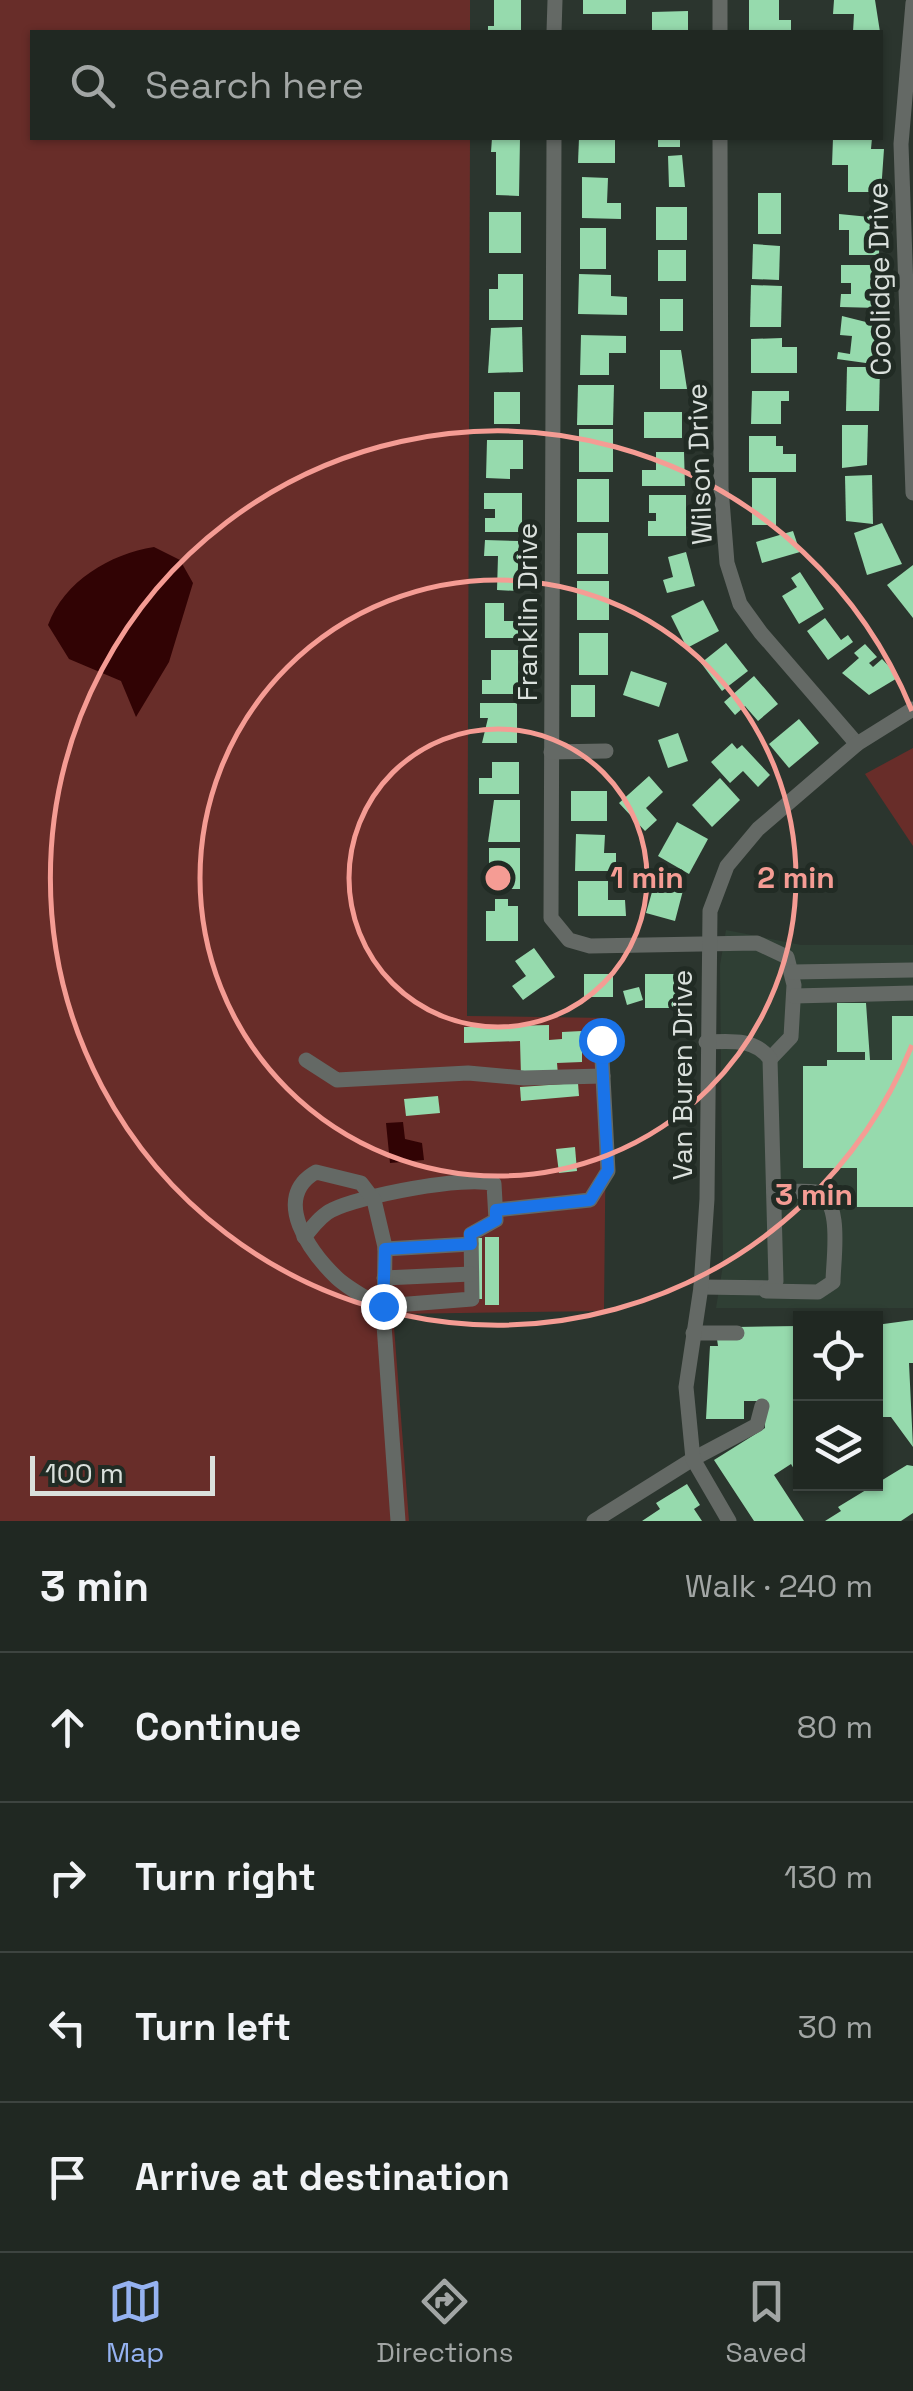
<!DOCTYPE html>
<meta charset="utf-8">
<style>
:root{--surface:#202822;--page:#28302a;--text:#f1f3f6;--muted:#a2a6a5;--line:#3d4440;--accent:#95b2f1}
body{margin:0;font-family:"Space Grotesk",sans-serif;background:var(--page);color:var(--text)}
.controls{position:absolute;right:30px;bottom:30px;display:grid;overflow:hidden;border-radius:0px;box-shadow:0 2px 8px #0004}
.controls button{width:90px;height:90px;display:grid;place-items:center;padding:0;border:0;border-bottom:2px solid var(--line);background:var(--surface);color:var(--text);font:50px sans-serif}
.scale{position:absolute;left:30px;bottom:25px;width:185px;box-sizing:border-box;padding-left:10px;border:5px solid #dae0dc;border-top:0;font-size:28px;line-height:35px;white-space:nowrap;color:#dae0dc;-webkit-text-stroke:8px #212b24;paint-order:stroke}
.stop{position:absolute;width:30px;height:30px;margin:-22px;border:8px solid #1a73e8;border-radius:50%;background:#fff}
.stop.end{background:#1a73e8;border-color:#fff;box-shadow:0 2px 10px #0008}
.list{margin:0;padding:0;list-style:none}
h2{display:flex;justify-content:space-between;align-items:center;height:130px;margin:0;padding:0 40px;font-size:42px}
h2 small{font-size:32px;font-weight:400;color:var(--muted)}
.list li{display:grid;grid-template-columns:65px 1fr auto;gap:30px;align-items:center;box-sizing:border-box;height:150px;padding:0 40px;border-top:2px solid var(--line)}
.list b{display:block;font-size:38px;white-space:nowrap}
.list em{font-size:32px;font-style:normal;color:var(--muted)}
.icon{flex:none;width:55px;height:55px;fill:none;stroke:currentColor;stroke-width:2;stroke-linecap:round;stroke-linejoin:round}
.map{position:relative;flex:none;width:913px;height:1521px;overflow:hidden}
.search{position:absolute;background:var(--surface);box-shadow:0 2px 8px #0004;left:30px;right:30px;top:30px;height:110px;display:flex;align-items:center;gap:25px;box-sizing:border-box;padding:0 35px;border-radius:0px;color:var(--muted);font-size:38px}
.sheet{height:730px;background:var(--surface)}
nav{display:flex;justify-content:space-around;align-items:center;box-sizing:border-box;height:140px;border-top:2px solid var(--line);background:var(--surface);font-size:28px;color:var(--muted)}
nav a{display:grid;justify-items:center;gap:5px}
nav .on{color:var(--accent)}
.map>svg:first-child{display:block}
</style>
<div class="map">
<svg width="913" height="1521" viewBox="0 0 913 1521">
<rect width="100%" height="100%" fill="#2b352e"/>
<polygon fill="#2f3f34" points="726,930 801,945 913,945 913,1308 716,1308 723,1265 720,965"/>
<g fill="#682d29">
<polygon points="0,0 470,0 470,32 32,32 32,138 470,138 467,1016 607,1018 604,1311 393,1314 409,1521 0,1521"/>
<polygon points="913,748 913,846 865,774"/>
</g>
<g fill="#310304">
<path d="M154 547 180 560 193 583 169 662 136 717 121 681 69 659 48 625C64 581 110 554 154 547Z"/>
<polygon points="403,1122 405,1139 422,1143 424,1160 390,1163 386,1123"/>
</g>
<g fill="#96daad">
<polygon points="494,0 521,0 521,32 488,32 488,26 494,26"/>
<rect x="583" y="0" width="43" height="14"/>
<polygon points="749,0 779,0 779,20 791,20 791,32 749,32"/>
<polygon points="834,0 875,0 880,32 853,32 854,14 833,14"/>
<polygon points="688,11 688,32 652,32 652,12"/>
<polygon points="492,138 520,138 519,196 496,195 496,152 491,152"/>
<polygon points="579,138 615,138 615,163 578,163"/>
<rect x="658" y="138" width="22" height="9"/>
<polygon points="833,138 872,138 871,149 884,149 881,192 848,192 848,165 832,165"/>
<polygon points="682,155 685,187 669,187 668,156"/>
<polygon points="582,177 608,178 607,203 621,203 621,219 582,218"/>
<rect x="758" y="193" width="23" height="41"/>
<rect x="656" y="207" width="31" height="33"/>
<rect x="489" y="212" width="32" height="41"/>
<polygon points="839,214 880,218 879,255 849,255 849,230 839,230"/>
<rect x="580" y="228" width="26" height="41"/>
<polygon points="753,244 780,246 779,280 752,279"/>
<rect x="658" y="250" width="28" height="31"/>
<polygon points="841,265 879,265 879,308 840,307 841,294 851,294 851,283 841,283"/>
<polygon points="498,274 523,274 523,320 489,320 489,289 498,289"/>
<polygon points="579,274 611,275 611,296 627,297 627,315 578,314"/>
<polygon points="751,285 782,286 781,327 750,327"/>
<rect x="660" y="299" width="23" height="32"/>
<polygon points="842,316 878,325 873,364 837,359 838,352 850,354 852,336 840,335"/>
<polygon points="522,327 523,372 488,373 491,328"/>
<polygon points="581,335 626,336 626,353 609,353 609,375 580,375"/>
<polygon points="782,338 782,347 797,347 797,373 751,373 751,339"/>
<polygon points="660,350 681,350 687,389 660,389"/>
<polygon points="847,367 880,367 879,411 846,411"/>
<polygon points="578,385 614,385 613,425 577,425"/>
<polygon points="752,391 789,391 789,401 781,401 781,424 751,424"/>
<rect x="494" y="392" width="26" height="32"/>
<rect x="644" y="412" width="38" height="26"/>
<polygon points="842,425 868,425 867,465 842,468"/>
<rect x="579" y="429" width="34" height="43"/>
<polygon points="749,436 776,436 776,446 783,446 783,454 796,454 796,472 749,472"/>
<polygon points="487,440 523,440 523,469 510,469 510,479 486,478"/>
<polygon points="656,452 684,452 685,486 642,486 642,470 656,470"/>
<polygon points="872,475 873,524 846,521 845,476"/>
<rect x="752" y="478" width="24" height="47"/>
<rect x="577" y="479" width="32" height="43"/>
<polygon points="484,493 522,493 522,532 485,532 485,518 495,518 495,509 484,509"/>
<polygon points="649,495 686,495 686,536 648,536 648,521 656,521 656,513 649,513"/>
<polygon points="882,523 902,564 867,575 854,533"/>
<polygon points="793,531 800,552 762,563 756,542"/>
<rect x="577" y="533" width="31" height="41"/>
<polygon points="485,540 519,541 517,591 497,590 498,556 484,556"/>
<polygon points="686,552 695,586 667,593 663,580 673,577 668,557"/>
<polygon points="913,565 913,618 887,585"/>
<polygon points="800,572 824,609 799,624 782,596 797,587 791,578"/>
<rect x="577" y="581" width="32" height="39"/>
<polygon points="703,600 719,631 687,648 671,616"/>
<polygon points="485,603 504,603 504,621 518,621 518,638 485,638"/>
<polygon points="825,618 841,640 848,635 853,642 828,660 807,631"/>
<rect x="579" y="633" width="29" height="42"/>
<polygon points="726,643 748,671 722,691 701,663"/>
<polygon points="865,644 877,657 869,663 873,667 882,659 899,677 869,695 842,673 859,658 854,653"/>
<polygon points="491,650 518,650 518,694 482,694 482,680 491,680"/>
<polygon points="631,671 667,683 659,707 623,695"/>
<polygon points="754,676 778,704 758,721 745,706 735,715 724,702"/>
<rect x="571" y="685" width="24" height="32"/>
<polygon points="480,703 517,703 517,743 482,743 488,718 480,718"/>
<polygon points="799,719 819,743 789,768 769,744"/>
<polygon points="678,733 688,761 668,768 658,740"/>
<polygon points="732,743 737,749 742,745 770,775 758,787 743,771 730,783 711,762"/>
<polygon points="492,762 519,762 519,794 479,794 479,778 492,778"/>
<polygon points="649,776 663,792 646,808 657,820 645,831 619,803"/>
<polygon points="720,778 740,800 712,827 692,805"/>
<rect x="571" y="791" width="36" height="30"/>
<polygon points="494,800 520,800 520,842 488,842"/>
<polygon points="677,822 708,839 689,874 658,856"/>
<polygon points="576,834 605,835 604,853 616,853 616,871 575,871"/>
<rect x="489" y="848" width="31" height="41"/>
<polygon points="652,871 686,879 675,921 646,913 652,892 657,893 660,885 649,882"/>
<polygon points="578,881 608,881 608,900 625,900 626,916 578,916"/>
<polygon points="495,899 508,899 508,906 518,906 518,941 486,941 486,911 495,911"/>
<polygon points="534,948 555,977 523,1000 512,986 526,976 515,961"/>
<rect x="584" y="974" width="29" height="23"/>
<rect x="645" y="974" width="31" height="34"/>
<polygon points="639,987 643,1000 627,1005 623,991"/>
<polygon points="837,1003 866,1003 870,1060 892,1060 892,1016 913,1016 913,1207 857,1207 857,1168 803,1168 803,1066 827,1066 827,1060 865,1060 865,1052 837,1052"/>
<polygon points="549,1025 549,1040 562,1039 562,1032 582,1031 582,1062 557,1063 558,1075 521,1076 520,1041 464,1043 464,1027"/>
<polygon points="578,1083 579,1096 521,1101 520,1087"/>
<polygon points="438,1096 440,1113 406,1116 404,1099"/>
<polygon points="575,1147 577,1171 559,1173 556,1149"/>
<rect x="485" y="1237" width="14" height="68"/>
<rect x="476" y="1238" width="6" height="61"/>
<polygon points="913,1320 913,1363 909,1363 913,1447 891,1417 876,1417 876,1325"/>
<polygon points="800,1326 800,1465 794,1469 791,1464 774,1475 804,1521 754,1521 714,1460 765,1428 764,1401 744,1401 744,1419 706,1419 710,1346 718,1346 717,1339 737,1327"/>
<polygon points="907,1465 913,1466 913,1513 901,1521 825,1521 841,1511 838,1507"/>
<polygon points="687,1484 700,1505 694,1509 702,1521 642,1521 660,1509 656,1503"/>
</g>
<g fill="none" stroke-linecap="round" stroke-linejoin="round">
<g stroke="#646965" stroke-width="15">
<polyline points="720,0 720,32"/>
<polyline points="913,3 901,144 913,493"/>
<polyline points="554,32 555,0"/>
<polyline points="554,138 551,918 569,940 590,946 757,943 787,957 794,985 791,1037 770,1059"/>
<polyline points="720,138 721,488 727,563 740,604 761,633 857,744"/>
<polyline points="551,752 606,751"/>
<polyline points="792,972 913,970"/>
<polyline points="794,996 913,993"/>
<polyline points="306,1060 337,1080 468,1073 524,1078 603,1076"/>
<polyline points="496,1210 590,1200 608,1171 601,1040"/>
<path d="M304 1237C312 1228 321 1215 332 1210 360 1196 466 1175 494 1184L496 1220 471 1234 472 1299 383 1306"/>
<polyline points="385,1249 471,1244"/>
<polyline points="384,1278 471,1274"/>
<path d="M701 1287 773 1288 776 1281 770 1059C754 1038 731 1041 706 1042"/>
<path d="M766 1291 818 1292 833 1282C833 1261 844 1197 815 1192 803 1190 787 1192 774 1192"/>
<path d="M384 1309C369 1299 350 1290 337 1278 311 1253 270 1198 316 1172L361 1183 374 1200 385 1247 384 1325 398 1521"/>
<polyline points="693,1333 737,1333"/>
<polyline points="594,1521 693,1459 757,1425 762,1406"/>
<polyline points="729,1521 693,1459 686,1387 701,1287 707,1199 710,911 727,866 758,829 857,744 913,709"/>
</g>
</g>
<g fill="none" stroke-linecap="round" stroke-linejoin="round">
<polyline stroke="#1a73e8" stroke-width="12" points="383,1306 385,1249 471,1244 470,1234 496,1220 496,1210 590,1200 608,1170 601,1040"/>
</g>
<g fill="none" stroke="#f59c94" stroke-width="5">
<circle cx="498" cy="878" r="149"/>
<circle cx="498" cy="878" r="298"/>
<path d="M912 1045A447 447 0 1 1 912 711"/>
</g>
<g text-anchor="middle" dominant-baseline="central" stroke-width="10" stroke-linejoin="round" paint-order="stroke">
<g font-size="28" fill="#dae0dc" stroke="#212b24">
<text transform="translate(879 279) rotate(-91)">Coolidge Drive</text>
<text transform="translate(699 464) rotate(-92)">Wilson Drive</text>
<text transform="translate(527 612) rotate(-90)">Franklin Drive</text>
<text transform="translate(682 1075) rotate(-90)">Van Buren Drive</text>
</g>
</g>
<circle cx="498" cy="878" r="15" fill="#f59c94" stroke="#212b24" stroke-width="5"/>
<g font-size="30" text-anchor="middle" font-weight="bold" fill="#f59c94" stroke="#212b24" stroke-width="10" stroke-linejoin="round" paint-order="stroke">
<text x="647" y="888">1 min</text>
<text x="796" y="888">2 min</text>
<text x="814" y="1205">3 min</text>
</g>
</svg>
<div class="controls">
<button><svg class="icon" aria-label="locate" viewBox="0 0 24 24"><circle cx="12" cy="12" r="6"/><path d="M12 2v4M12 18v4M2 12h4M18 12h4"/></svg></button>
<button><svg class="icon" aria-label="layers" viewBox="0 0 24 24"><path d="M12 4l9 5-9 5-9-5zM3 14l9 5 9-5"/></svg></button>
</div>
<div class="scale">100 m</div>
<div class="stop" style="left:601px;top:1040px"></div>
<div class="stop end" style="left:383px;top:1306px"></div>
<div class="search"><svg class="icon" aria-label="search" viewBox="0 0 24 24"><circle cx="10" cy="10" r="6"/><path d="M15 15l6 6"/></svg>Search here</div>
</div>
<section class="sheet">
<h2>3 min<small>Walk · 240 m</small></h2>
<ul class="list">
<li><svg class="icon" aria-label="ahead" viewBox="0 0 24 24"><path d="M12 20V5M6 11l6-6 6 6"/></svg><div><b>Continue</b></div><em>80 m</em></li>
<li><svg class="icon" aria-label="right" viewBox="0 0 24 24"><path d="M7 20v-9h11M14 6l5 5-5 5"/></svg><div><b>Turn right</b></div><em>130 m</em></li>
<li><svg class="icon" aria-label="left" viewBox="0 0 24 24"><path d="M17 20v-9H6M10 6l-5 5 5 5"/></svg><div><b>Turn left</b></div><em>30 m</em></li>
<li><svg class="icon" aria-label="arrive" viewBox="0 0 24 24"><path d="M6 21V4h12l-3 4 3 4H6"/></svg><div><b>Arrive at destination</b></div></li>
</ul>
</section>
<nav>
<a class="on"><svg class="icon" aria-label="map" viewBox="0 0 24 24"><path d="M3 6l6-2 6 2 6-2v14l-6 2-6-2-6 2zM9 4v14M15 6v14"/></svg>Map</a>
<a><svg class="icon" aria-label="directions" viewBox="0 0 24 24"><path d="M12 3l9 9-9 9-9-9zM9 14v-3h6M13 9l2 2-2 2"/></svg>Directions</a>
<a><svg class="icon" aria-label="saved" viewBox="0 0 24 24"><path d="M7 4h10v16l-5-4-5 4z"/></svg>Saved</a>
</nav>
